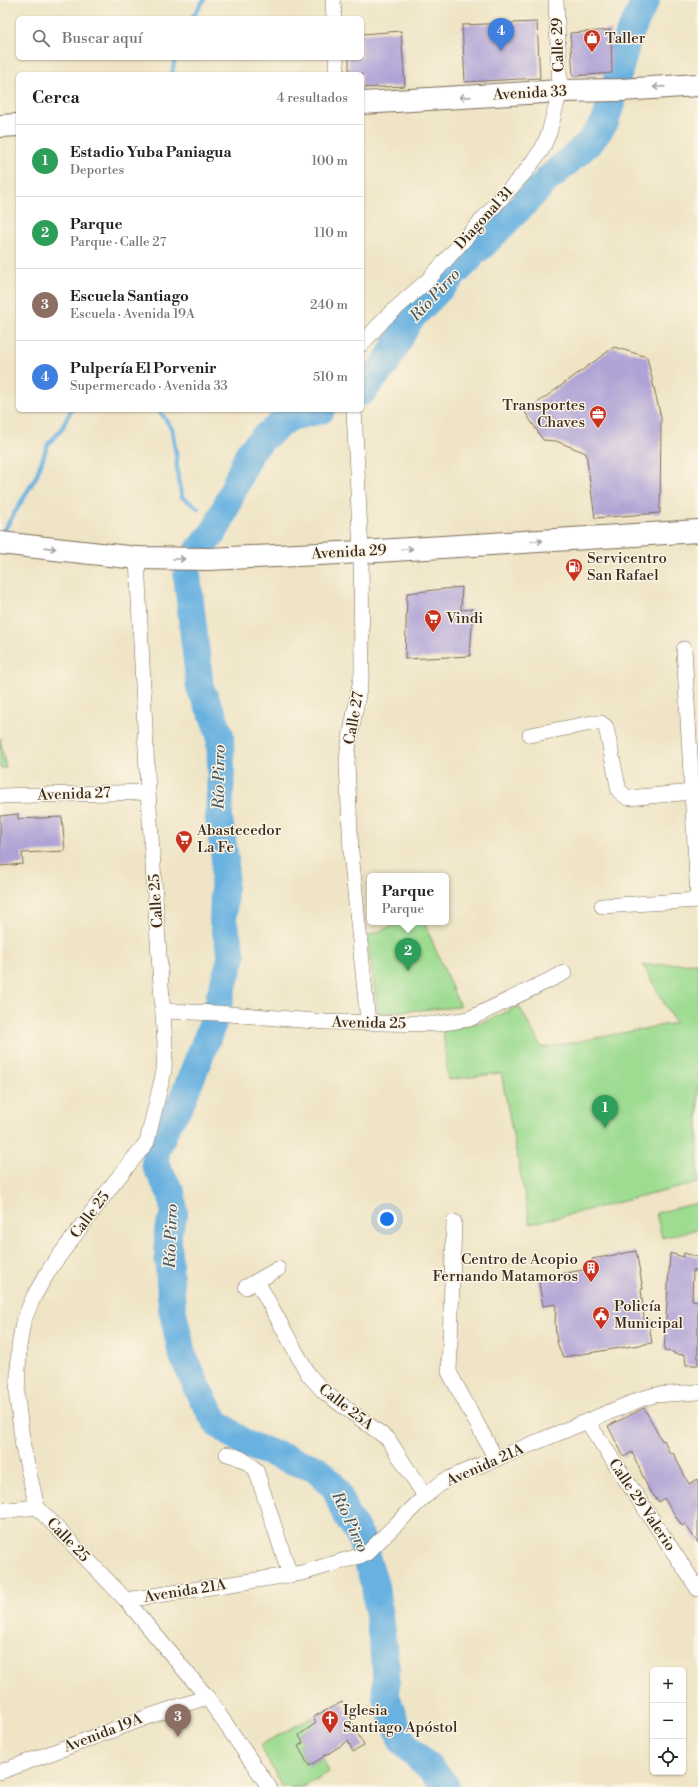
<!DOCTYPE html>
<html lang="es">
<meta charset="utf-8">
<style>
:root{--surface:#fff;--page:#f6f6f6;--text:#222;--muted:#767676;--line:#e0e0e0;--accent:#0b8043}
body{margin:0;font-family:"Libre Bodoni",serif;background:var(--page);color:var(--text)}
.controls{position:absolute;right:12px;bottom:12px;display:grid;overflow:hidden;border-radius:6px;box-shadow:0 1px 3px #0004}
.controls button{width:36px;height:36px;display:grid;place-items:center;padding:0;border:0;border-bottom:1px solid var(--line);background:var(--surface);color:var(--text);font:20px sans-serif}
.you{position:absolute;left:387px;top:1219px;width:14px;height:14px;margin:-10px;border:3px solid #fff;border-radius:50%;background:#1a73e8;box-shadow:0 0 0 6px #1a73e833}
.badge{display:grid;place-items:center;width:26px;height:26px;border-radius:50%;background:var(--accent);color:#fff;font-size:13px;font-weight:700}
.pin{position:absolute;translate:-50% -33px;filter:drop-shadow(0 1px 2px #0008)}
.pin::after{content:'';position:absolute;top:21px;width:14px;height:12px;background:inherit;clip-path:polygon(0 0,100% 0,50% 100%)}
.popup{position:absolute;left:367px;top:873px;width:82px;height:52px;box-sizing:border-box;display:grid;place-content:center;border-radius:6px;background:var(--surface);filter:drop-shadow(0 1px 3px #0005);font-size:13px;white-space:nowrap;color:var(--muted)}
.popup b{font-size:15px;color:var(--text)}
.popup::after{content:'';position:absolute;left:50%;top:100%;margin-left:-8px;border:8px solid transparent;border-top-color:var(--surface)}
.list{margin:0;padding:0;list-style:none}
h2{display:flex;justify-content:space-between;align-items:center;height:52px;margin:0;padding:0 16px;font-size:17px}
h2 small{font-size:13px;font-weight:400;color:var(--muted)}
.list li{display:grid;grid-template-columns:26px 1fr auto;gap:12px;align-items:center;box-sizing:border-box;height:72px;padding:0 16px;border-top:1px solid var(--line)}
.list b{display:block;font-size:15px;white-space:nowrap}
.list p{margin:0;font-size:13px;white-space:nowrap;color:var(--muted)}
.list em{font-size:13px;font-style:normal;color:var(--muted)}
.icon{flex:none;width:22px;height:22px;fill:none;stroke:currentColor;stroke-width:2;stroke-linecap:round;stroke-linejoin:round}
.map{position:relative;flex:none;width:698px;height:1787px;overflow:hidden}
.search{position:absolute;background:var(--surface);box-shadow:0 1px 3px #0004;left:16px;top:16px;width:348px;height:44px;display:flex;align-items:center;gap:10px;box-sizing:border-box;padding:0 14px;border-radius:6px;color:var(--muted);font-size:15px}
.panel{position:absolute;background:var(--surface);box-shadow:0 1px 3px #0004;left:16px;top:72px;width:348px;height:340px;border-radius:6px}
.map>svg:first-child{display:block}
</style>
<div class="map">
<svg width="698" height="1787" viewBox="0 0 698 1787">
<rect width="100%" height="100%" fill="#fcf5e5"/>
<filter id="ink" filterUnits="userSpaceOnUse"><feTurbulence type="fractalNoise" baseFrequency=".025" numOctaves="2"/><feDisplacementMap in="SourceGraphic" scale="8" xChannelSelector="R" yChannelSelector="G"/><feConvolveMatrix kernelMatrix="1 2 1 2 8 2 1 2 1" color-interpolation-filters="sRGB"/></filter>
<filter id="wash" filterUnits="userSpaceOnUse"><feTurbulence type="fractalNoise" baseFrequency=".012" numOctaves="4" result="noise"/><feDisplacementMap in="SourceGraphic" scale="16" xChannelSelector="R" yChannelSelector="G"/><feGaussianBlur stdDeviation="0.9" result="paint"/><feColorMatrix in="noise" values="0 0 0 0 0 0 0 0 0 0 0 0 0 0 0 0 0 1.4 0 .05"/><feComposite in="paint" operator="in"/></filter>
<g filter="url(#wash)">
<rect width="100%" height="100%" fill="#efe4c5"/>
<g fill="#9ddc91" stroke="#6c8358">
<polygon points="0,738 6,768 0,768"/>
<polygon points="402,922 424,922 460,1007 378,1013 367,936"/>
<polygon points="698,963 698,1183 530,1224 501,1073 448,1080 443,1030 487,1021 519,1006 542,1048 675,1023 643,965"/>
<polygon points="698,1203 698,1229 662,1238 656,1213"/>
<polygon points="313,1717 319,1728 309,1728 299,1735 303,1743 298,1746 309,1766 323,1758 329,1772 303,1787 282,1787 260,1745"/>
</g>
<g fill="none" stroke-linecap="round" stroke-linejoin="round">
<g stroke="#68b1e0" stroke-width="4.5">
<polyline points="192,18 204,0"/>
<polyline points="172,74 175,58"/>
<polyline points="159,410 172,429 176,454 178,480 182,497 198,508"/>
<polyline points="209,524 213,533"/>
<polyline points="0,537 36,477 48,444 61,430 71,410"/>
</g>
<g stroke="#68b1e0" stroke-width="28">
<polyline points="617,79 628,37 646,0"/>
<polyline points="548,179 590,142 605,122 611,103"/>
<polyline points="480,248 539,188"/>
<polyline points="362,392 386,363 410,319 470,258"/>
<polyline points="198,551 213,533 219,523 249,453 263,438 290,417 321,410"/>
<polyline points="187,575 200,688 213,715 220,735 221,768 219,819 225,859 223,921 232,956 220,996 217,1013 181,1103 168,1123 156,1150 155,1164 172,1195 174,1214 168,1231 168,1254 172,1308 182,1354 199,1392 216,1422 245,1444 317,1469 336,1489 345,1513 360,1536 375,1586 386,1669 386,1696 402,1741 442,1781 446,1787"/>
</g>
</g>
<g id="blocks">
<g fill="#afa2d6">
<polygon points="537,22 540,78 465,82 462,25"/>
<polygon points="611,30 612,73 573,76 570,33"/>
<polygon points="401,31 405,86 362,88 362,74 349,74 349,58 362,58 362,34"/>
<polygon points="614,347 647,357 661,418 660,513 595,518 586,453 556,441 543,440 525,412"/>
<polygon points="462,587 461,610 473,609 470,656 405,659 407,593"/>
<polygon points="18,814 18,819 62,817 65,851 22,853 23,864 0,866 0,816"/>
<polygon points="636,1251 643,1289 641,1289 644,1319 648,1319 652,1343 563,1357 559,1349 556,1336 555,1323 556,1304 543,1306 538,1278 594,1268 592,1259"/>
<polygon points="670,1253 683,1257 684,1253 698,1257 698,1272 693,1270 692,1300 698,1301 698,1365 686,1365 685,1355 674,1354 674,1352 664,1351"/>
<polygon points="644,1408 662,1441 664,1440 670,1454 673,1453 689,1484 698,1479 698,1543 685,1524 682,1526 664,1498 659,1502 649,1490 632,1452 624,1457 608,1426"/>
<polygon points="342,1702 364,1746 353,1752 348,1741 309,1766 298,1746 303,1743 299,1735 316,1723 313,1717"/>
</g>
</g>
</g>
<g filter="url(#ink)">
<use href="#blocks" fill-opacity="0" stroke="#7a6b58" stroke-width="1"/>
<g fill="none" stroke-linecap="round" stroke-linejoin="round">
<defs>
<g id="street">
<polyline points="333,0 334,18"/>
<polyline points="336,58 337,74"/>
<polyline points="362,344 385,318 427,281 526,171 542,149 549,133 560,91 556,0"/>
<polyline points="354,410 361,552 362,673 348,749 347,763 351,852 368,1022"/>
<polyline points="137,558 148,792 165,1044 164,1071 147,1142 113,1184 51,1267 34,1296 23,1322 19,1347 17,1397 23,1447 37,1507 126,1600 207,1697 269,1787"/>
<polyline points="684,649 698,897"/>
<polyline points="530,735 592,723 601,723 606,727 619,791 628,798 692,792"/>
<polyline points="0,796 148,792"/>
<polyline points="602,906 698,900"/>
<polyline points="163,1011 217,1013 326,1022 437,1024 469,1019 564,973"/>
<polyline points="454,1222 449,1372 496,1459"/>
<polyline points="257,1281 278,1269"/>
<polyline points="246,1287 257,1281 308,1374 324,1392 388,1439 425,1496"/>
<polyline points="587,1421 698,1589"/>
<path d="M227 1454C240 1457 247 1461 256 1470L290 1575"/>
<polyline points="0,1511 37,1507"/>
<polyline points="126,1600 302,1573 366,1554 425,1496 444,1481 459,1474 641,1399 655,1395 698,1392"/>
<polyline points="0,1772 153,1715 207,1697"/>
</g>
<g id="secondary">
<polyline points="362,103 560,91 621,90 698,85"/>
<polyline points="0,126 18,125"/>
<polyline points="0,543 137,558 209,559 361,552 698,531"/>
</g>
</defs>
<use href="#street" stroke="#7a6b58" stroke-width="16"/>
<use href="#secondary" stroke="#7a6b58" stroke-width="24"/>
<use href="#street" stroke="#fff" stroke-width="15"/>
<use href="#secondary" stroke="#fff" stroke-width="22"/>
</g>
<defs><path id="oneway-shaft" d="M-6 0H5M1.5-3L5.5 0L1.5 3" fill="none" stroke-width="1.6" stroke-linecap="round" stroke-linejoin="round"/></defs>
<g stroke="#a79f9a">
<use href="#oneway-shaft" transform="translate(659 87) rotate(177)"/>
<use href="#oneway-shaft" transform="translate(465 97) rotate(177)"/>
<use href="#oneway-shaft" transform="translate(537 541) rotate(-4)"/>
<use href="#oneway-shaft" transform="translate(50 548) rotate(7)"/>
<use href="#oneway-shaft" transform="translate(407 549) rotate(-3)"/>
<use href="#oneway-shaft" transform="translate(179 559)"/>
</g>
</g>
<defs>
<symbol id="shop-pin" viewBox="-11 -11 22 30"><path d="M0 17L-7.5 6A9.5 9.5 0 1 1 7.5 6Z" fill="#c8321e" stroke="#fcf5e5"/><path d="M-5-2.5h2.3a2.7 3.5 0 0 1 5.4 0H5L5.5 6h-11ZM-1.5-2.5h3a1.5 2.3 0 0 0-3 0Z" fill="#fff"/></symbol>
<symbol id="office-pin" viewBox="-11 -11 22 30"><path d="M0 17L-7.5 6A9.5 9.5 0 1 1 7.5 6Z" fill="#c8321e" stroke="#fcf5e5"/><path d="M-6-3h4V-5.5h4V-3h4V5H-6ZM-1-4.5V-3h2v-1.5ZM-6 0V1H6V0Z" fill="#fff"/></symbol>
<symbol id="fuel-pin" viewBox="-11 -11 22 30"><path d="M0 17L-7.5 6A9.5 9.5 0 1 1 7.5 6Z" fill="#c8321e" stroke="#fcf5e5"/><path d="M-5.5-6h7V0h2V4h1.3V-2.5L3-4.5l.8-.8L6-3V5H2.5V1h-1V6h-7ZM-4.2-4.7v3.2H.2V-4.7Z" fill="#fff"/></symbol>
<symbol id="supermarket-pin" viewBox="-11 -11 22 30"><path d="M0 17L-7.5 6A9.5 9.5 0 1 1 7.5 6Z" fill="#c8321e" stroke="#fcf5e5"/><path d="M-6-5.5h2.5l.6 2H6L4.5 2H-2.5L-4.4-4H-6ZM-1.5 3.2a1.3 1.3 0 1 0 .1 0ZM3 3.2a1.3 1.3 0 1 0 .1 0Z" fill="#fff"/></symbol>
<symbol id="building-pin" viewBox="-11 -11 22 30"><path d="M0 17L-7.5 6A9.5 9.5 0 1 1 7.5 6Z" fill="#c8321e" stroke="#fcf5e5"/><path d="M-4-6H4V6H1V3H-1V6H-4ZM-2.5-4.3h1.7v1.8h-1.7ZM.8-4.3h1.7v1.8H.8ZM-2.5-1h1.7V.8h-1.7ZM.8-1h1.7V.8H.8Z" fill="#fff"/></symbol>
<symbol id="civic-pin" viewBox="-11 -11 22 30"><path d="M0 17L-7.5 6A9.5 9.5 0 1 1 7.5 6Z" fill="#c8321e" stroke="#fcf5e5"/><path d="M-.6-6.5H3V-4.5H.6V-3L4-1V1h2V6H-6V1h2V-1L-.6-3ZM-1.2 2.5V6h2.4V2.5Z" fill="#fff"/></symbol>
<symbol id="church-pin" viewBox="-11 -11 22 30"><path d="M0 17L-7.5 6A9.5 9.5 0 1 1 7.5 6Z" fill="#c8321e" stroke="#fcf5e5"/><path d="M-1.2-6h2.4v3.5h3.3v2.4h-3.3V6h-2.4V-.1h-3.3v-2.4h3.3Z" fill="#fff"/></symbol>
</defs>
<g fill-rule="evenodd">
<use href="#shop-pin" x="582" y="28" width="20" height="27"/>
<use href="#office-pin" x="588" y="404" width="20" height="27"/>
<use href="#fuel-pin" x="564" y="557" width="20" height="27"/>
<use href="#supermarket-pin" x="423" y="608" width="20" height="27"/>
<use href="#supermarket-pin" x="174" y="829" width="20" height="27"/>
<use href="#building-pin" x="581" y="1258" width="20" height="27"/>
<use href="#civic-pin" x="591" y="1305" width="20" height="27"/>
<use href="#church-pin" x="320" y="1709" width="20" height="27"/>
</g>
<g text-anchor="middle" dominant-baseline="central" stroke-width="3" stroke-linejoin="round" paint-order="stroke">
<g font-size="15" fill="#3b2a1e" stroke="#fcf5e5" text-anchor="start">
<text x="605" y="38">Taller</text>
<text x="585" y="405" text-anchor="end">Transportes<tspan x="585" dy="17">Chaves</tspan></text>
<text x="587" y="558">Servicentro<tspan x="587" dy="17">San Rafael</tspan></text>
<text x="446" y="618">Vindi</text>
<text x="197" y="830">Abastecedor<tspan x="197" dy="17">La Fe</tspan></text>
<text x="578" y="1259" text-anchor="end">Centro de Acopio<tspan x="578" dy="17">Fernando Matamoros</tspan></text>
<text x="614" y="1306">Policía<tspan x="614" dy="17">Municipal</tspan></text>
<text x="343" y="1710">Iglesia<tspan x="343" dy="17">Santiago Apóstol</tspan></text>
</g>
<g font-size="15" fill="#3b2a1e" stroke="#fcf5e5">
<text transform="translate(558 45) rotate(-92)">Calle 29</text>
<text transform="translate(530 93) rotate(-3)">Avenida 33</text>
<text transform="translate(484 218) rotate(-48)">Diagonal 31</text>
<text transform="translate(349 552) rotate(-3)">Avenida 29</text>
<text transform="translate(354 718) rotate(-80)">Calle 27</text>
<text transform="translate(74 794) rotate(-2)">Avenida 27</text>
<text transform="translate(156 901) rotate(-94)">Calle 25</text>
<text transform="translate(369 1023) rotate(1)">Avenida 25</text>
<text transform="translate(90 1215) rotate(-53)">Calle 25</text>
<text transform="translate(346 1407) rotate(38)">Calle 25A</text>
<text transform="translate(485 1465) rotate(-24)">Avenida 21A</text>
<text transform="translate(642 1505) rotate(56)">Calle 29 Valerio</text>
<text transform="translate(68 1540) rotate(46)">Calle 25</text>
<text transform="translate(185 1591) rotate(-9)">Avenida 21A</text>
<text transform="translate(103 1733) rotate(-21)">Avenida 19A</text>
</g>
<g font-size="16" font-style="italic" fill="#4b5962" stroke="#fcf5e5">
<text transform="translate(435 295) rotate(-47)">Río Pirro</text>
<text transform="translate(219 777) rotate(-89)">Río Pirro</text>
<text transform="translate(171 1236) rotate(-88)">Río Pirro</text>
<text transform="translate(350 1522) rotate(65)">Río Pirro</text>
</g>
</g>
</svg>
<div class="controls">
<button>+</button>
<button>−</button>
<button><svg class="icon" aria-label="locate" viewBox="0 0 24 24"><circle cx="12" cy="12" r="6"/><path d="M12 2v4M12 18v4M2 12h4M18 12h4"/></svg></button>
</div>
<div class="you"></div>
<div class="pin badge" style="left:605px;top:1128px;background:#2e9e5b">1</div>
<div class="pin badge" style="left:408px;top:971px;background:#2e9e5b">2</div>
<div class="popup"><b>Parque</b>Parque</div>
<div class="pin badge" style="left:178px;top:1737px;background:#8d6e63">3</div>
<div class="pin badge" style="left:501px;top:51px;background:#3f7fe0">4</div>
<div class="search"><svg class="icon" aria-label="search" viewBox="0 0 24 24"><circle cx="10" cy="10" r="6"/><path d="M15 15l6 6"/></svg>Buscar aquí</div>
<section class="panel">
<h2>Cerca<small>4 resultados</small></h2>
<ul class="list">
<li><span class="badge" style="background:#2e9e5b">1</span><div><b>Estadio Yuba Paniagua</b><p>Deportes</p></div><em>100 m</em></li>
<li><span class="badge" style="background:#2e9e5b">2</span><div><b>Parque</b><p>Parque · Calle 27</p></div><em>110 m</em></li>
<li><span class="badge" style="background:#8d6e63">3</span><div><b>Escuela Santiago</b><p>Escuela · Avenida 19A</p></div><em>240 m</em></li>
<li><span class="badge" style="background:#3f7fe0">4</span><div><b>Pulpería El Porvenir</b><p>Supermercado · Avenida 33</p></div><em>510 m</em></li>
</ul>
</section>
</div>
